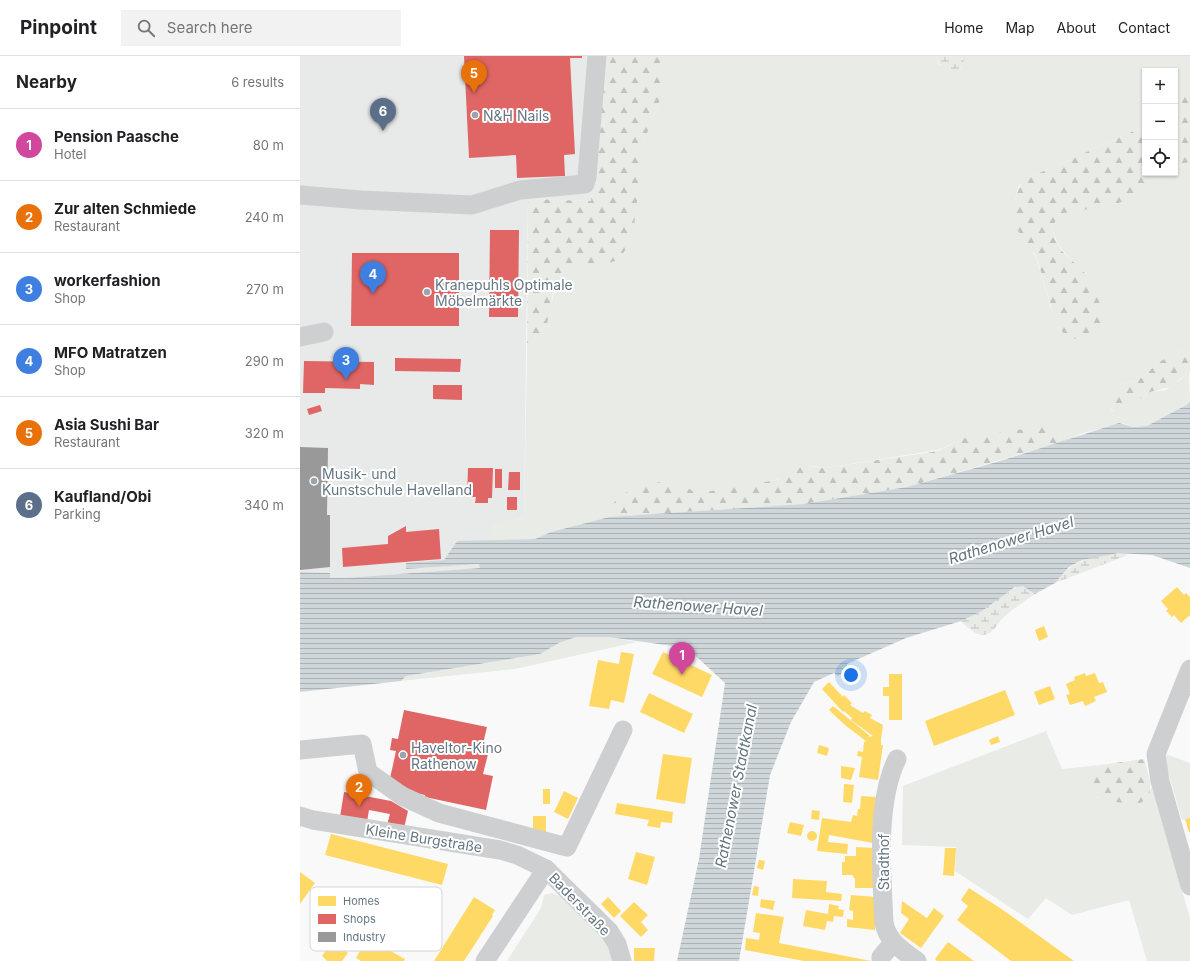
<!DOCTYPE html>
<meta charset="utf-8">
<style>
:root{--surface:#fff;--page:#f2f2f2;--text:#202124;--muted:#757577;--line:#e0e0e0;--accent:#1a73e8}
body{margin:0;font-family:Inter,sans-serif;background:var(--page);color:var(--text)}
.controls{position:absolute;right:12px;top:12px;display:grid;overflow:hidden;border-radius:0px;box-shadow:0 1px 3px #0004}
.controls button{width:36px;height:36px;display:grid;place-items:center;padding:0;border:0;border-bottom:1px solid var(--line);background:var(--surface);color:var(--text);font:20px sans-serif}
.you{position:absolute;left:551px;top:619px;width:14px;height:14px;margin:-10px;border:3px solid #fff;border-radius:50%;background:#1a73e8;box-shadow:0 0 0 6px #1a73e833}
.badge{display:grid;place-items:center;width:26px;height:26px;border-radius:50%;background:var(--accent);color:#fff;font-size:13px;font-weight:700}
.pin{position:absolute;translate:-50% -33px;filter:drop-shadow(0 1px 2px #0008)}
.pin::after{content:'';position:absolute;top:21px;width:14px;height:12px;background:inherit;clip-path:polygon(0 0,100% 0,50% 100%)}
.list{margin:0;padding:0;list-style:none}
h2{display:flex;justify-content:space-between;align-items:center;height:52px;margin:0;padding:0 16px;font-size:17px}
h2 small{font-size:13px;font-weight:400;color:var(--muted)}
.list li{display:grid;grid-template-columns:26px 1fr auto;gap:12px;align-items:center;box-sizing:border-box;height:72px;padding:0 16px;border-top:1px solid var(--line)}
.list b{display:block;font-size:15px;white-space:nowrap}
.list p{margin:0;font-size:13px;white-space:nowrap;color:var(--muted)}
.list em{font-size:13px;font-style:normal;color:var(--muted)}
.icon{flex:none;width:22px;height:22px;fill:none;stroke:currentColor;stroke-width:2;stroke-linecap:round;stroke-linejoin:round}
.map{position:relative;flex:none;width:890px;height:905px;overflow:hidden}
header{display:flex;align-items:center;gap:24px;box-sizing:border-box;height:56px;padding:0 20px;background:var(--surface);border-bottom:1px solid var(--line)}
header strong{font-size:19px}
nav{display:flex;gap:22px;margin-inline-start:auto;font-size:14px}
.search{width:280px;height:36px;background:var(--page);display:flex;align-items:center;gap:10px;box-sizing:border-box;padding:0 14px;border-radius:0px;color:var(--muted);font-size:15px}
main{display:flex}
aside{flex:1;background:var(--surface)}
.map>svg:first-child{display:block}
</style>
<header>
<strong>Pinpoint</strong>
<div class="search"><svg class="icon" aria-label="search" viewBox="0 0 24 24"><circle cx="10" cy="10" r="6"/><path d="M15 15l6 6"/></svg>Search here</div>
<nav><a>Home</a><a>Map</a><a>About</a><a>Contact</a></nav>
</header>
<main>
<aside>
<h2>Nearby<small>6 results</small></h2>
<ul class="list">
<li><span class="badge" style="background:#d1479c">1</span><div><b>Pension Paasche</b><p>Hotel</p></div><em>80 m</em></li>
<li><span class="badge" style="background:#e8710a">2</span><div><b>Zur alten Schmiede</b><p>Restaurant</p></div><em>240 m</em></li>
<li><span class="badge" style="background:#3f7fe0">3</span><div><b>workerfashion</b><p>Shop</p></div><em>270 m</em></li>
<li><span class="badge" style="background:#3f7fe0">4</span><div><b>MFO Matratzen</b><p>Shop</p></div><em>290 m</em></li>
<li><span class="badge" style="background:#e8710a">5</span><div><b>Asia Sushi Bar</b><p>Restaurant</p></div><em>320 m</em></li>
<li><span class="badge" style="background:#5c6f8a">6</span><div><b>Kaufland/Obi</b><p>Parking</p></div><em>340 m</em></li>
</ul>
</aside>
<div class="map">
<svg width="890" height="905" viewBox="0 0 890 905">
<defs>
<pattern id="forest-firs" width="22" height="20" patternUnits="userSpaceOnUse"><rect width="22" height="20" fill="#e8ebe6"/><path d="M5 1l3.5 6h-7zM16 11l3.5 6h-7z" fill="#c0c3c0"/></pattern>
<pattern id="wetland-marsh" width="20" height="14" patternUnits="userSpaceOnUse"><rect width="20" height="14" fill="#e8ebe6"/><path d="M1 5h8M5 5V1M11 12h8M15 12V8" fill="none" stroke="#c0c3c0"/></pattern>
<pattern id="water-rules" width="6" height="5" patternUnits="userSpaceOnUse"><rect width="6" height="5" fill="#ced6d9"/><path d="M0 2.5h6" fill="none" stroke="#abb2b5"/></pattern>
</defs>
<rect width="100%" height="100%" fill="#f9f9f9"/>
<polygon fill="#e8e9e9" points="0,0 304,0 291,145 228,143 224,462 192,470 192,485 157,485 144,504 106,507 106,513 180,508 180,512 45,522 30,522 30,517 0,516"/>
<g fill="#e8ebe6">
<path d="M360 0H636L639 9 661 14 665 0H890V34L875 49V15H845V70L728 122 718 131 715 145 716 166 737 204 750 249 762 276 786 218C771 204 757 192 752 172L757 162 765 157 778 154 851 125 860 117H875V112L890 105V292L876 297 861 305 837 325 818 328 809 352 812 355 821 356 850 336 866 334 889 317 890 347 847 370 833 371 823 367 783 377 762 386 760 377 665 382 638 394 525 412C497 406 497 419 475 424 451 431 424 433 399 437L390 435 380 428 313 449 309 461 251 476 235 483 192 485V470L224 462 227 294 247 268 248 258 259 222 265 215 274 209 285 208 338 121 344 85 360 44Z"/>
<polygon points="276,581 308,581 337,586 215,613 101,625 106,620 240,598 259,587"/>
<path d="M746 675 762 713 800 709C791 716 788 734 798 742L845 744 852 731 890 862V905H847L829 844 772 859 746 842 728 863 655 815 656 791 602 789 603 730Z"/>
<polygon points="866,698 890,707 890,762 882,764 867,712"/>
<polygon points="252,837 263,841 302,879 316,905 207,905 241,852 244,839"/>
</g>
<g fill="url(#forest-firs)">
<polygon points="304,0 360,0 360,44 344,85 333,179 324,196 315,205 305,208 275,209 265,215 259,222 254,232 247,268 227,294 228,143 291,145"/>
<polygon points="890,34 890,105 875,112 875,49"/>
<path d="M845 70V117H860L842 137 835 141 813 149 765 157 757 162 752 172 755 183 763 196 786 218 804 256 800 271 792 277 774 283H767C751 260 746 232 738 206 734 194 724 185 718 175 710 160 714 131 728 122Z"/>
<polygon points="890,292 890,317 881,322 871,331 850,336 821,356 815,356 809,352 810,344 818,328 837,325 861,305 876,297"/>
<path d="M738 371 752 373 760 377 762 386 607 431 504 448 309 461C311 455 312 449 316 444 329 431 363 422 380 428 387 431 391 435 399 437L477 424 497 413 505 410 525 412 638 395 665 382Z"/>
<path d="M844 703C848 719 859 741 837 748L806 745 793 739C789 728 791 717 800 709Z"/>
</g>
<g fill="url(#wetland-marsh)">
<path d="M636 0H665C662 26 643 20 636 0Z"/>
<path d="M818 496 828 499 755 527C774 503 790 501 818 496Z"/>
<path d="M720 529 727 531 735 538C725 545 714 552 705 560 700 564 697 570 693 574 682 586 669 573 661 565L682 555 692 546Z"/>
</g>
<polygon fill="url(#water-rules)" points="890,347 890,512 852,499 818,497 782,504 769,511 755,527 735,538 723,530 715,531 682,555 661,565 606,582 547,608 547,614 538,620 534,617 514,626 491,666 470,719 439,905 377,905 399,803 425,627 387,592 308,581 276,581 259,587 240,598 106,620 101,625 0,636 0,516 30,517 30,522 45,522 180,512 179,508 106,513 106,507 144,504 157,485 235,483 251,476 309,461 504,448 607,431 700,405 819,367 833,371 847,370"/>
<g fill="#ffd966">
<polygon points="877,531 884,539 886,537 890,541 890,559 881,567 874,559 872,561 866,555 868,553 861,545"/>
<polygon points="744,570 748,581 739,585 735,574"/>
<polygon points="321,596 334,598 324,647 311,644 309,653 289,650 298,604 319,608"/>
<polygon points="363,596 412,619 402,641 352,618"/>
<polygon points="785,617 786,620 795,617 799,627 803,626 807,636 794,641 796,645 785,650 783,645 770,649 766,639 770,638 766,628 775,624 774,621"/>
<polygon points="589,618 602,618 602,664 589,664 589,640 583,640 583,631 589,631"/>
<polygon points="529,626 543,641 544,639 552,647 550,649 563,657 565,655 572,659 570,662 583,669 581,683 581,689 583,689 578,724 559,721 562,701 557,700 558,695 563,696 564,686 566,685 546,670 529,654 533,650 569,679 569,681 573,680 551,664 552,662 544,655 543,656 522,633"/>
<polygon points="750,630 755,643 739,649 734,636"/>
<polygon points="705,634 715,659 634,690 625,665"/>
<polygon points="349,637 393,658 384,677 340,656"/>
<polygon points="698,680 700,686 691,689 689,684"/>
<polygon points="519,689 529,692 527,700 517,697"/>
<polygon points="363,698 392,702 385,748 356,743"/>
<polygon points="541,710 555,712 551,724 541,722"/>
<polygon points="544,728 554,729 552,747 543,746"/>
<rect x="243" y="733" width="7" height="15"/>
<polygon points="264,735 278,742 268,763 254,756"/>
<polygon points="561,740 576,741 573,787 529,779 528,786 548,788 547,798 517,795 522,762 551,766 553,759 557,760 558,753 560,753"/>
<polygon points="317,747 373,756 372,767 361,766 360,772 347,770 349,764 315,758"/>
<polygon points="512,754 520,755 519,764 511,763"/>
<rect x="233" y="760" width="13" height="17"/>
<polygon points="890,762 890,776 889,776 885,763"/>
<polygon points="490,766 504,769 501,780 487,777"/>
<circle cx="512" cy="780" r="5"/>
<polygon points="31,778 148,808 142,829 25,799"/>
<polygon points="556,791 574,792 575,832 555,832 555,823 552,819 542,819 542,806 545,806 545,800 556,800"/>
<polygon points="645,792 656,792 654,820 643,819"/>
<polygon points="336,796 355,801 347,829 328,823"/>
<polygon points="459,804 465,805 463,814 457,812"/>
<polygon points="0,816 15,827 0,848"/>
<polygon points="493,823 527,825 526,836 542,838 541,845 492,842"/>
<polygon points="454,830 459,831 458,840 452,839"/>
<polygon points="669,832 703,854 774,905 711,905 657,864 668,850 661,844"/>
<polygon points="551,839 576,841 575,874 547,871 547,863 553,864 553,855 549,854"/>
<polygon points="174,841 195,854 192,859 193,860 164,905 134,905"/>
<polygon points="308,841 321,855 314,862 301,848"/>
<polygon points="461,843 475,845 473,854 460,851"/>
<polygon points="602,845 627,862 634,852 644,860 621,892 600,877 609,863 601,857"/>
<polygon points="334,846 348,859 341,866 348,874 341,881 320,860"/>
<polygon points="529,848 539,850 538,853 544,854 543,861 534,860 533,866 527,865 525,874 503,870 506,854 528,858"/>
<polygon points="456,857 484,861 479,887 571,905 504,905 445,894 446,882 459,884 460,877 453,876"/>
<polygon points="67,882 105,903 104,905 61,905 56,902"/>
<polygon points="33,885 48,897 42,905 27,905 22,900"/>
<polygon points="648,886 674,905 637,905 635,903"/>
<polygon points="334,892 355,892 354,905 334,905"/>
</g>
<g fill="#e06666">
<polygon points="164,0 282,0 282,2 270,2 275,98 264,99 265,120 217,122 216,99 169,102"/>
<polygon points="190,174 219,174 218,261 189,261"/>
<polygon points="52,197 159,197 159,270 51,270"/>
<polygon points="95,302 161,303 160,316 95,315"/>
<polygon points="4,305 74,306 74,329 60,328 60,333 25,332 25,337 3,337"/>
<polygon points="133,329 162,329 162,344 133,343"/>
<polygon points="20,349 22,355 9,359 7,353"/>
<polygon points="168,412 193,412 192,442 188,442 188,447 175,447 176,441 167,441"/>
<rect x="195" y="413" width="7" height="19"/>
<polygon points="209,416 220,416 220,434 208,434"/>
<rect x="207" y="441" width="10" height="13"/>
<polygon points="106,470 106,476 139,473 141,503 43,511 42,492 88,488 88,480"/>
<polygon points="104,654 187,671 182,692 189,694 183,718 193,720 186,754 125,741 125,739 106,735 106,731 89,727 96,695 90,694 92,682 98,683"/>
<polygon points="44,736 91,745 108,755 104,772 87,769 90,758 69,754 67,766 40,761"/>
</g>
<polygon fill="#999" points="0,391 28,392 27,459 30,459 30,511 0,514"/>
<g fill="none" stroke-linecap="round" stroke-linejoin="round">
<g stroke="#cecfd0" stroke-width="19">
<polyline points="0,139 61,144 172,149 220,134 285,128 287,121 297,0"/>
<polyline points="0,281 24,276"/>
<polyline points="890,613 856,698 860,725 890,830"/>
<polyline points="0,694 62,688 68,716 102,740 139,757 267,791 323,674"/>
<path d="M597 703C575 748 582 818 584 867 588 886 602 894 617 905"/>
<polyline points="0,760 13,764 200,794 217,799 246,813 309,875 317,888 322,905"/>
<polyline points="185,905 246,813"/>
<polyline points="581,905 581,901 593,887"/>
</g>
</g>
<g fill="#99a4ac" stroke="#fff" stroke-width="1.5">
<circle cx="175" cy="59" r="4"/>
<circle cx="127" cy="236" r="4"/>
<circle cx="14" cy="425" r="4"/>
<circle cx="103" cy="699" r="4"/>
</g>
<g text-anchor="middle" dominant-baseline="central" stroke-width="4" stroke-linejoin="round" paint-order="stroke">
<g font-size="14" fill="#657683" stroke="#fff" text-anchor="start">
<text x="183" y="59">N&amp;H Nails</text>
<text x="135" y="228">Kranepuhls Optimale<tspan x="135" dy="16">Möbelmärkte</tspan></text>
<text x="22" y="417">Musik- und<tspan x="22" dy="16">Kunstschule Havelland</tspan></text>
<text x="111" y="691">Haveltor-Kino<tspan x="111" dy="16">Rathenow</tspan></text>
</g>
<g font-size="14" fill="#657683" stroke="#fff">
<text transform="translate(124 782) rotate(9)">Kleine Burgstraße</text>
<text transform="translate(583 806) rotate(-90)">Stadthof</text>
<text transform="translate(280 848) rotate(46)">Baderstraße</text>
</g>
<g font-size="15" font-style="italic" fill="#60757c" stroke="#fff">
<text transform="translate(711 484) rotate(-17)">Rathenower Havel</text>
<text transform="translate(398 550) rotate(4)">Rathenower Havel</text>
<text transform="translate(436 730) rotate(-79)">Rathenower Stadtkanal</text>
</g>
</g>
<rect x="10" y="831" width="132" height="64" rx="6" fill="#fff" stroke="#d1d6da" stroke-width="1"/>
<rect x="18" y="840" width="18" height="10" fill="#ffd966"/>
<rect x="18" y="858" width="18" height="10" fill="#e06666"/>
<rect x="18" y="876" width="18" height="10" fill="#999"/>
<g font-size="11" fill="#657683">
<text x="43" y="849">Homes</text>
<text x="43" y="867">Shops</text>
<text x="43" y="885">Industry</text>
</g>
</svg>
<div class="controls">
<button>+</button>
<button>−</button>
<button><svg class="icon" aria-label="locate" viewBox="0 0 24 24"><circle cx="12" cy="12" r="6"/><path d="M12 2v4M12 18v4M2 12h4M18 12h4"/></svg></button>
</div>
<div class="you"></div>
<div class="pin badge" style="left:382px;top:619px;background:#d1479c">1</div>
<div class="pin badge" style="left:59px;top:751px;background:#e8710a">2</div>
<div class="pin badge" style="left:46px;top:324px;background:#3f7fe0">3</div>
<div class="pin badge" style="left:73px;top:238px;background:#3f7fe0">4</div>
<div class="pin badge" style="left:174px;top:37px;background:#e8710a">5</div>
<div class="pin badge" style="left:83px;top:75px;background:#5c6f8a">6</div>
</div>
</main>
